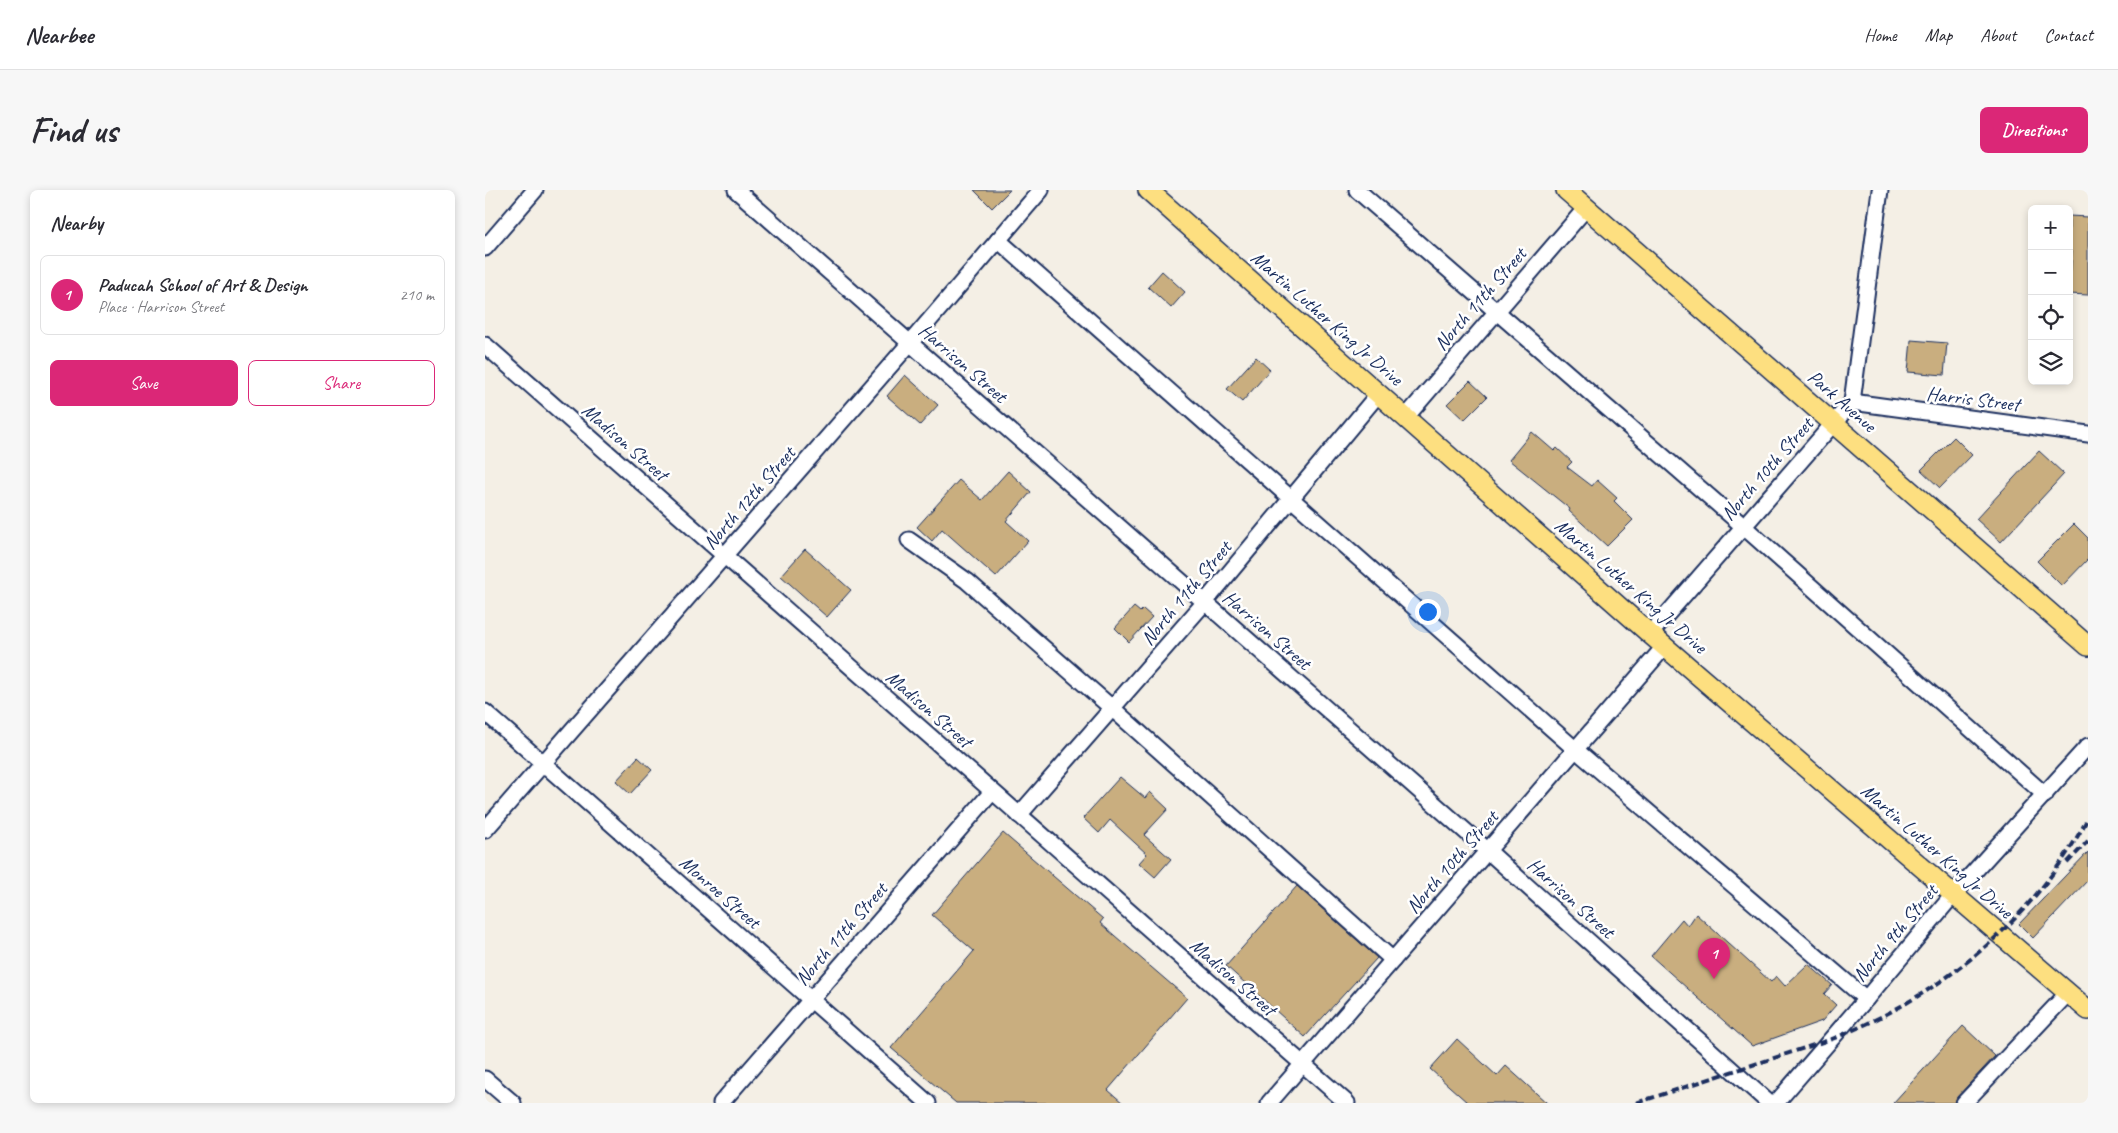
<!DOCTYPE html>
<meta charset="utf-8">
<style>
:root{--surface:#fff;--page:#f7f7f7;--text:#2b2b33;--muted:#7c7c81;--line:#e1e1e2;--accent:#db2777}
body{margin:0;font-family:Caveat,sans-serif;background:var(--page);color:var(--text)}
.controls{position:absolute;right:15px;top:15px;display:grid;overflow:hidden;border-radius:8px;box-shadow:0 2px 8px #0003}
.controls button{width:45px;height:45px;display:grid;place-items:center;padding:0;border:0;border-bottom:1px solid var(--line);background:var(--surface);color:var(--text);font:25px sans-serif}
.you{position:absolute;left:942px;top:421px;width:18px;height:18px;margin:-12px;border:4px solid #fff;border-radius:50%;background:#1a73e8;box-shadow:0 0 0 8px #1a73e833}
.badge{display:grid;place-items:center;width:32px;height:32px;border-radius:50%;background:var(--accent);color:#fff;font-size:16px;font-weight:700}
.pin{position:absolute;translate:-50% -41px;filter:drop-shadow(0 1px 2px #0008)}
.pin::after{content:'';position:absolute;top:26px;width:18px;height:15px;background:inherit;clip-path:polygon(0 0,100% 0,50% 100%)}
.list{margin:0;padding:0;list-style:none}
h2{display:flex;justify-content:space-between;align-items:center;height:65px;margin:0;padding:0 20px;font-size:21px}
h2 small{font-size:16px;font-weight:400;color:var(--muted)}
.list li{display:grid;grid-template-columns:32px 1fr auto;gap:15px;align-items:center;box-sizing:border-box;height:80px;margin:0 10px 10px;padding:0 10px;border:1px solid var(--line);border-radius:8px}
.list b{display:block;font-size:19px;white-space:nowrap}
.list p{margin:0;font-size:16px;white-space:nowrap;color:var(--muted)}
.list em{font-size:16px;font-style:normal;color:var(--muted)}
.actions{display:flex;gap:10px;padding:15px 20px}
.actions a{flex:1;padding:11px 0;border:1px solid var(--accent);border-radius:8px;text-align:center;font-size:18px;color:var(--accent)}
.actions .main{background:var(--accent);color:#fff}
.icon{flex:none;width:28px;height:28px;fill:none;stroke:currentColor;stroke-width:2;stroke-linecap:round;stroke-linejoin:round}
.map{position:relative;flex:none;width:1603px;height:913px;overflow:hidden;border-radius:8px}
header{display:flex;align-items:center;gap:30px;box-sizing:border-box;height:70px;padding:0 25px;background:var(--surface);border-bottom:1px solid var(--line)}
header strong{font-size:24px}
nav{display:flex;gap:28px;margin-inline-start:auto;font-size:18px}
.intro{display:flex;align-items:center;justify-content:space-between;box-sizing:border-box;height:120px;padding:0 30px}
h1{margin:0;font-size:35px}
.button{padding:12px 22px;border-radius:8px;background:var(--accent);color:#fff;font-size:18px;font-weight:700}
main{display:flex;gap:30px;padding:0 30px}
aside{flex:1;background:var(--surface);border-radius:8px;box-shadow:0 2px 8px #0003}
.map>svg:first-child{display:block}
</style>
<header>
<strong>Nearbee</strong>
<nav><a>Home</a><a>Map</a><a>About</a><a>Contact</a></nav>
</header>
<div class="intro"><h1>Find us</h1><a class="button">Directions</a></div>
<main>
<aside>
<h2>Nearby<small></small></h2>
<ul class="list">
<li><span class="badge">1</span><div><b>Paducah School of Art &amp; Design</b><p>Place · Harrison Street</p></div><em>210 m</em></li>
</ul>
<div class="actions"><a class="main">Save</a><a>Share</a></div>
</aside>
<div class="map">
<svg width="1603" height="913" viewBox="0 0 1603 913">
<rect width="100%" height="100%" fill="#f4efe5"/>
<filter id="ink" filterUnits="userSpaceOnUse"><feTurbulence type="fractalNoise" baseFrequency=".02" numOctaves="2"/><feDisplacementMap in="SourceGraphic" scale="10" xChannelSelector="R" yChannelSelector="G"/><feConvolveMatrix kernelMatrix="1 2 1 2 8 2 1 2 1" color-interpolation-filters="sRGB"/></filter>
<g filter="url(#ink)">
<g fill="#c9ae7f" stroke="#1b2f5e">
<polygon points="489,0 525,0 507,18"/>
<polygon points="1584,26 1603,27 1603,105 1584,104 1587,62 1584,62"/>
<polygon points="677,81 700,102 686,118 663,97"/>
<polygon points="1426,150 1462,153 1459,185 1423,182"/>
<polygon points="771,167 785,180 757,212 742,199"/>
<polygon points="420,185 453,215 435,235 402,206"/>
<polygon points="985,191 1002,207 979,230 962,214"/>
<polygon points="1047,242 1069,261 1072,258 1087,272 1082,277 1107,296 1112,290 1132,308 1129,311 1148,330 1122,356 1084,321 1085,319 1024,270"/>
<polygon points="1469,247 1487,265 1455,298 1436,280"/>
<polygon points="1554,261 1579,284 1516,352 1491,329"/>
<polygon points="523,281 546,302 521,331 543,351 511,387 457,339 447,351 432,337 474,290 497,310"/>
<polygon points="1589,334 1603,348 1603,369 1577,396 1552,371"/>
<polygon points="320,359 366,400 342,427 296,386"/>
<polygon points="649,417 655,422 658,419 667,427 644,452 630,438"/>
<polygon points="153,567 167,580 145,604 131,591"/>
<polygon points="635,587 660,608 665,602 683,619 659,645 686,669 670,687 654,673 662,664 625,630 614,643 598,628"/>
<polygon points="518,643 618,729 615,733 702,808 623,900 638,913 471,913 406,858 489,761 447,725"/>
<polygon points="1603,662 1603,690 1548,748 1534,734"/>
<polygon points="812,696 892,768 820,847 741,776"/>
<polygon points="1211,724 1286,792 1291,786 1300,796 1323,774 1347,795 1339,804 1351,815 1337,831 1267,856 1166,766 1197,729 1203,736"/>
<polygon points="1478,836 1510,866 1472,907 1470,913 1408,913"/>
<polygon points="972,849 1012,886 1021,876 1062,913 983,913 945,879"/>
</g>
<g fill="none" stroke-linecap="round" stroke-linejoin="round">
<defs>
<g id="minor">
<polyline points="251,0 1003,661 1284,913"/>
<polyline points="872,0 1258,336 1560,605"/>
<polyline points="513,50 1091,560 1381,809"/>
<polyline points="0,58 50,0"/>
<polyline points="0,155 862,913"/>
<polyline points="1367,212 1603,244"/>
<polyline points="921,227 1101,18"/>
<polyline points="424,350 482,391 628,519 908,770"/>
<polyline points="1165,444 1367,212 1395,0"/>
<polyline points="0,522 443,913"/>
<polyline points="534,625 720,412 894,203"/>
<polyline points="0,640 425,153 556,0"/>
<polyline points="0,889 28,913"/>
<polyline points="236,913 507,602"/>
<polyline points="784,913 1180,456"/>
<polyline points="1291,913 1381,809 1468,705 1603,556"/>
<polyline points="1479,913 1583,803"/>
</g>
<g id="major">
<polyline points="663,0 1165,444 1603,820"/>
<polyline points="1081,0 1603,456"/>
</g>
</defs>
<use href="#minor" stroke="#1b2f5e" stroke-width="19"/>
<use href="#major" stroke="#1b2f5e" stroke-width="22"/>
<use href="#minor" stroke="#fff" stroke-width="15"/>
<use href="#major" stroke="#fddf80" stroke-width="19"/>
<g stroke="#1b2f5e" stroke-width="4" stroke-dasharray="8 4" stroke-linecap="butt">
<polyline points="1582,673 1603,651"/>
<path d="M1151 913 1347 849C1457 805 1546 733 1603 628"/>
</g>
</g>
</g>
<g text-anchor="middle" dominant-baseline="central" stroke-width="5" stroke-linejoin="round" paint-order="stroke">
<g font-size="20" fill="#1b2f5e" stroke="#fff">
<text transform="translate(995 109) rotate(-49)">North 11th Street</text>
<text transform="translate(842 128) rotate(41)">Martin Luther King Jr Drive</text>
<text transform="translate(478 173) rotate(41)">Harrison Street</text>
<text transform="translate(1488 209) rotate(7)">Harris Street</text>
<text transform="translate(1357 211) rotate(41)">Park Avenue</text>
<text transform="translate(140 252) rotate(41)">Madison Street</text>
<text transform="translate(1282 279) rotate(-49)">North 10th Street</text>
<text transform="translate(264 308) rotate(-49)">North 12th Street</text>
<text transform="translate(1146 396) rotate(41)">Martin Luther King Jr Drive</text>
<text transform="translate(701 403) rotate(-50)">North 11th Street</text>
<text transform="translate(782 440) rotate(41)">Harrison Street</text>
<text transform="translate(444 519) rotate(41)">Madison Street</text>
<text transform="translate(1452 661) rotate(41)">Martin Luther King Jr Drive</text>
<text transform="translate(967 672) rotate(-49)">North 10th Street</text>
<text transform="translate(235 702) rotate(41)">Monroe Street</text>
<text transform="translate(1086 708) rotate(42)">Harrison Street</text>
<text transform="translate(1410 743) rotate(-50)">North 9th Street</text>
<text transform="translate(356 744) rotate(-49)">North 11th Street</text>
<text transform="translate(748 787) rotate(41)">Madison Street</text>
</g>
</g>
</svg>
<div class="controls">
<button>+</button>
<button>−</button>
<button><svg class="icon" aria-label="locate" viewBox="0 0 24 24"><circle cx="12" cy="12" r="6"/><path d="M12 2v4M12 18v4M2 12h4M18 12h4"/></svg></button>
<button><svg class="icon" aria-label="layers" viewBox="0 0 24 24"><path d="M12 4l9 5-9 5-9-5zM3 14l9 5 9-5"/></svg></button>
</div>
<div class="you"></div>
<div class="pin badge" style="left:1229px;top:789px">1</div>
</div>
</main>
